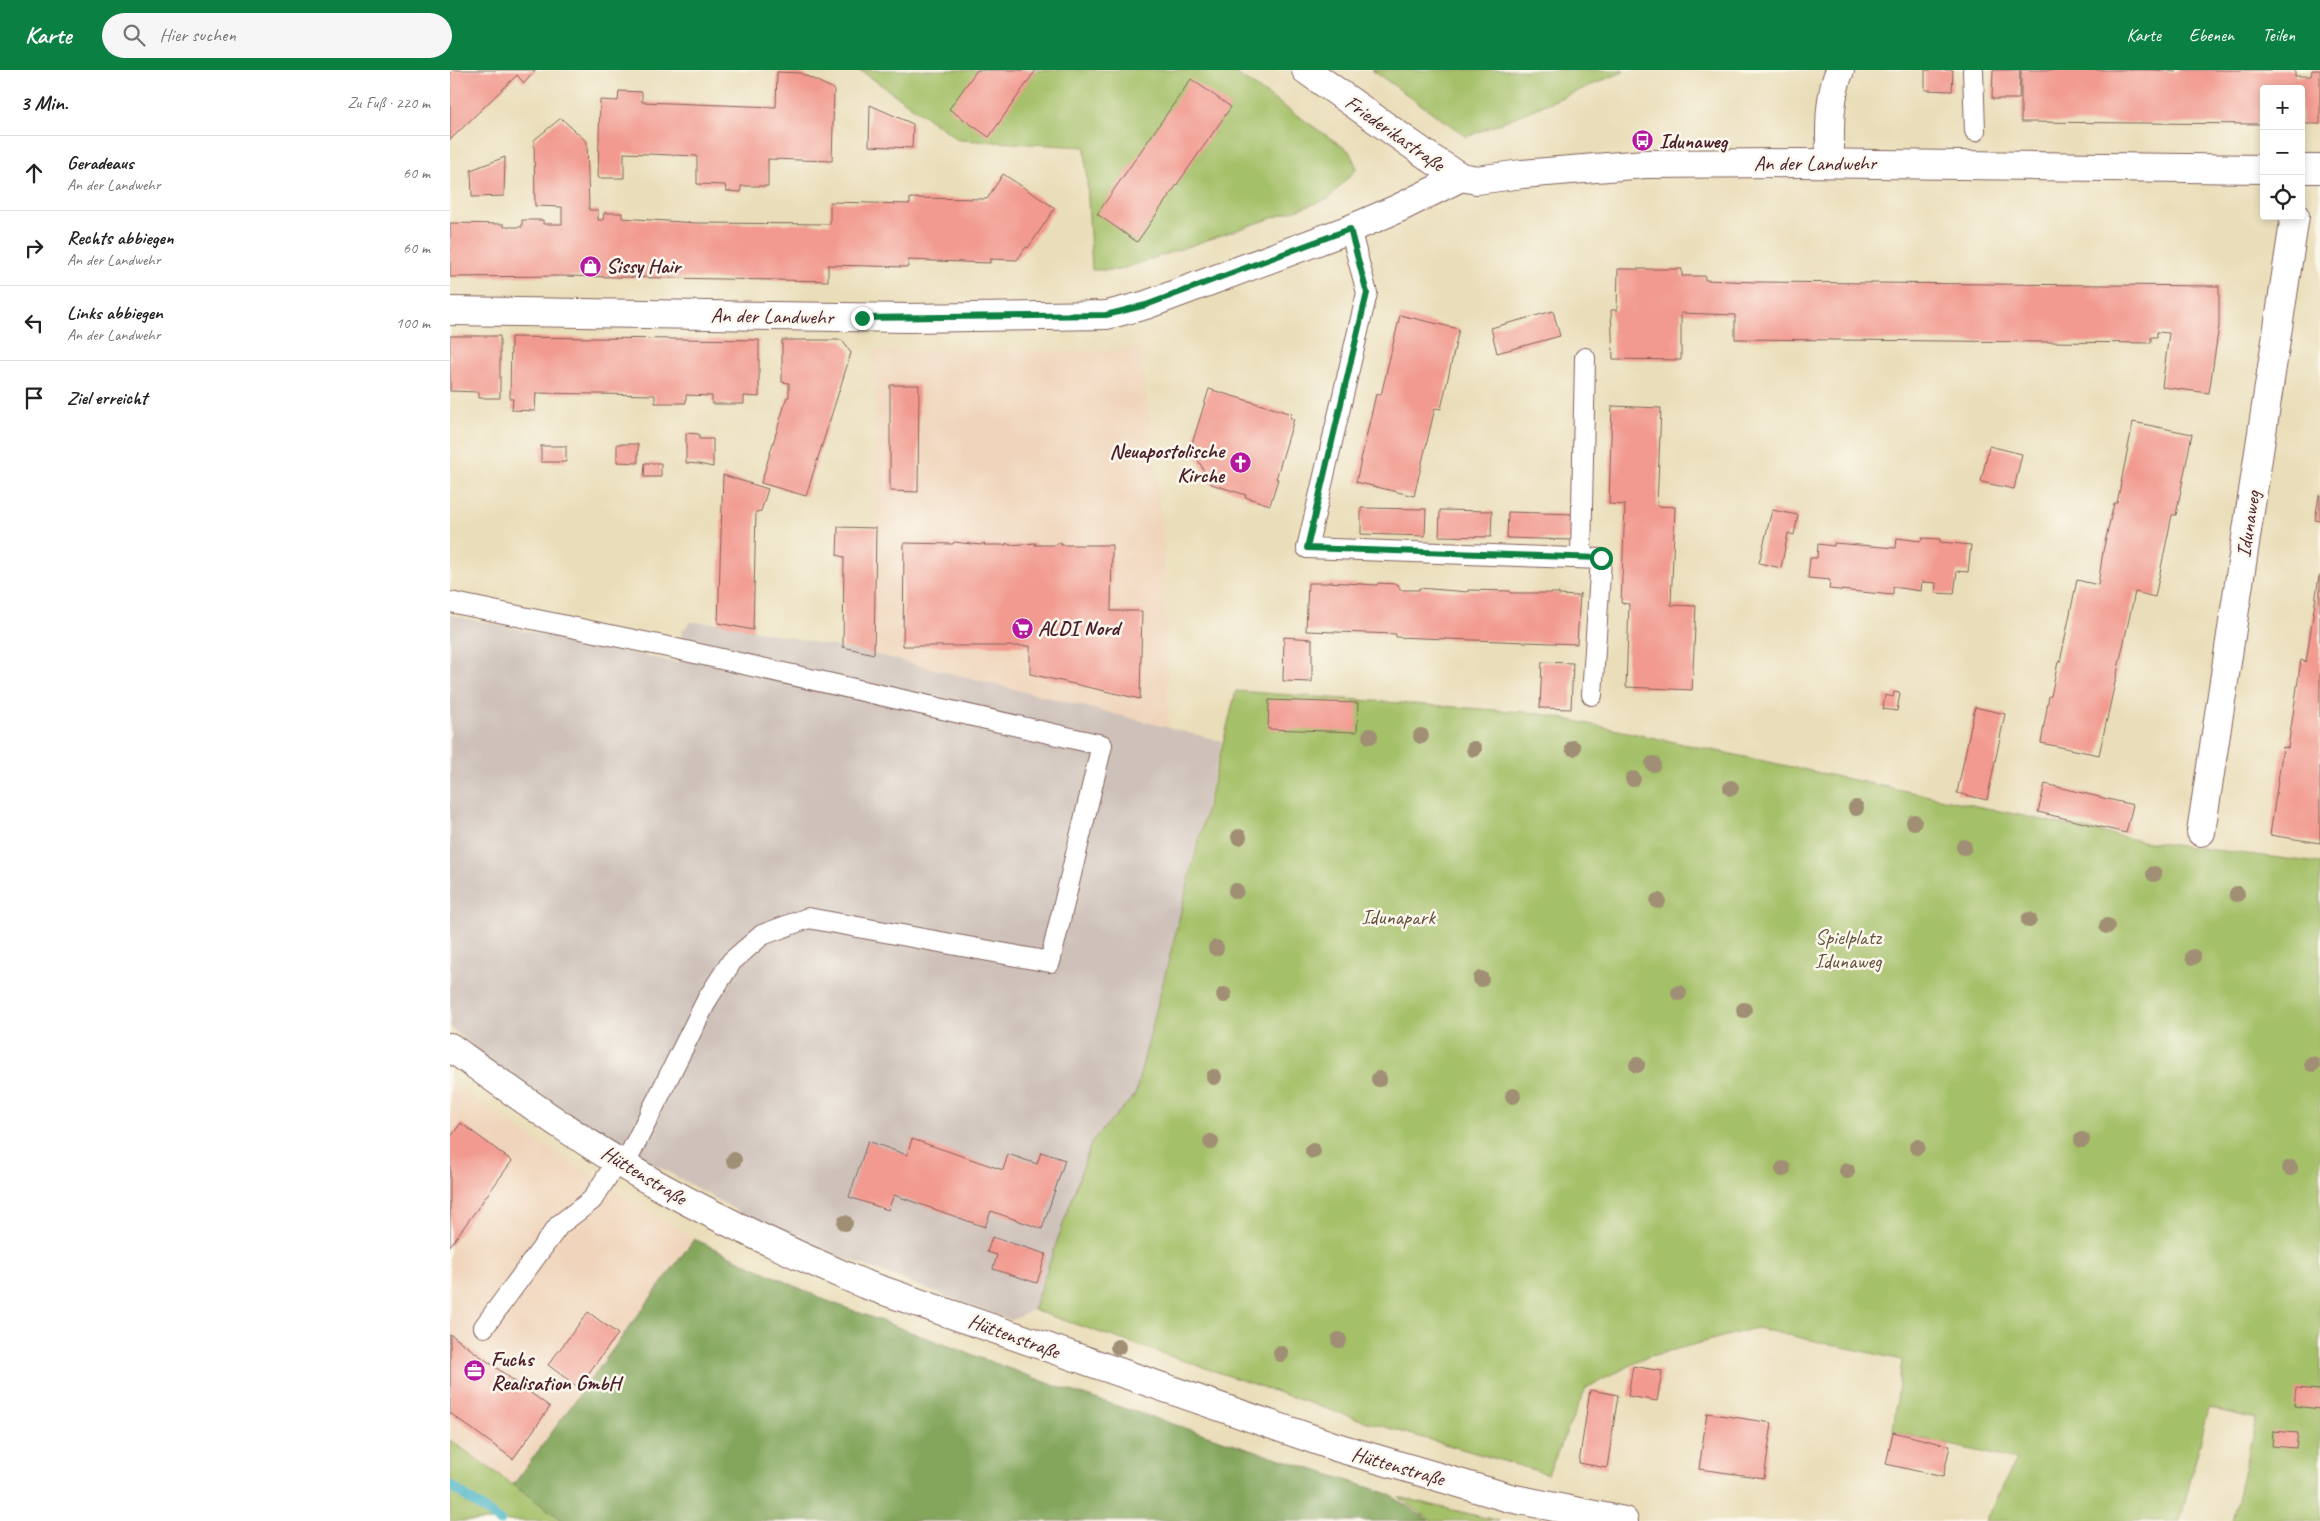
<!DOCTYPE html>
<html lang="de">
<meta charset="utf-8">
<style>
:root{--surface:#fff;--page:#f6f6f6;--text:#222;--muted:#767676;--line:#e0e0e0;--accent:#0b8043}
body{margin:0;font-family:Caveat,sans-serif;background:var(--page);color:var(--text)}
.controls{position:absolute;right:15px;top:15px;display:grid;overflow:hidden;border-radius:5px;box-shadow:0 2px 8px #0003}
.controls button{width:45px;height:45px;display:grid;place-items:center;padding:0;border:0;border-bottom:1px solid var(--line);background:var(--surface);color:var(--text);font:25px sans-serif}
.stop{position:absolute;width:15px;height:15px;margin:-11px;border:4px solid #0b8043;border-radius:50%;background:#fff}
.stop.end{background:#0b8043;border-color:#fff;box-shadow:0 1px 5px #0008}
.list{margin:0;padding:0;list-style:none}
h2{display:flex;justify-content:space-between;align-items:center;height:65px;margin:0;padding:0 20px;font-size:21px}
h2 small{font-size:16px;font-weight:400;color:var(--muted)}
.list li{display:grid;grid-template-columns:32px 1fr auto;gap:15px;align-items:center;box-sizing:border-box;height:75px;padding:0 20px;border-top:1px solid var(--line)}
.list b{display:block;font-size:19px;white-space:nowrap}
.list p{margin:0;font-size:16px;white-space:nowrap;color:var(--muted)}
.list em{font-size:16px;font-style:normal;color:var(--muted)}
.icon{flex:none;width:28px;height:28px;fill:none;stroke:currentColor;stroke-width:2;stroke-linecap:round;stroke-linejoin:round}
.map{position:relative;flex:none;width:1870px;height:1451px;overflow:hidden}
header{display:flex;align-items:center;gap:30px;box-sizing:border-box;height:70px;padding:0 25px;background:var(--accent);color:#fff}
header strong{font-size:24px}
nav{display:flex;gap:28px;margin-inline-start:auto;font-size:18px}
.search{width:350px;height:45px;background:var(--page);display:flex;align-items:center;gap:12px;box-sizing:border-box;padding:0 18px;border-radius:28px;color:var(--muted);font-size:19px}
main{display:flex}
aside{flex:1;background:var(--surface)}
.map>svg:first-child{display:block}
</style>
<header>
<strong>Karte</strong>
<div class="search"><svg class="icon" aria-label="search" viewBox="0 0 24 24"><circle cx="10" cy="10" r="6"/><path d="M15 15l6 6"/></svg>Hier suchen</div>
<nav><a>Karte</a><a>Ebenen</a><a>Teilen</a></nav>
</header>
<main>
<aside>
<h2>3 Min.<small>Zu Fuß · 220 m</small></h2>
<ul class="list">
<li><svg class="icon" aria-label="ahead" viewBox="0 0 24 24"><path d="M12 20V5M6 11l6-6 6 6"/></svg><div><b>Geradeaus</b><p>An der Landwehr</p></div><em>60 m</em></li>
<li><svg class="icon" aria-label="right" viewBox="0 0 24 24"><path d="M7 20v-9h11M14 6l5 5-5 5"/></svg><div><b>Rechts abbiegen</b><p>An der Landwehr</p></div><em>60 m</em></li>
<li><svg class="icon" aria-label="left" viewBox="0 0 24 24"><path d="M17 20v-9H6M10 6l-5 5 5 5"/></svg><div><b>Links abbiegen</b><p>An der Landwehr</p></div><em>100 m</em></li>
<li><svg class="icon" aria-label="arrive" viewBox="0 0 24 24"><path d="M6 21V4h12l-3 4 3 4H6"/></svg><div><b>Ziel erreicht</b></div></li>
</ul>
</aside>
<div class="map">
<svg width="1870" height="1451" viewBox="0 0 1870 1451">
<rect width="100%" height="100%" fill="#fbf7ec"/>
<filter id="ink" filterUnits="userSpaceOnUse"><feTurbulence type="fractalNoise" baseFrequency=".02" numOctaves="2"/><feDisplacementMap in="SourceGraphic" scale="10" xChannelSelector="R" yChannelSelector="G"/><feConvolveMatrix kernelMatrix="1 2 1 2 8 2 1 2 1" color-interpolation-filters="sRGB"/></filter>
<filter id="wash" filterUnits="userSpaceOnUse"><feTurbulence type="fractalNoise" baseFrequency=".0096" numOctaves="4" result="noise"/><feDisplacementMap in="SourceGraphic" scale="20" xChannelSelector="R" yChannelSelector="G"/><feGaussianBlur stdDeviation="1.12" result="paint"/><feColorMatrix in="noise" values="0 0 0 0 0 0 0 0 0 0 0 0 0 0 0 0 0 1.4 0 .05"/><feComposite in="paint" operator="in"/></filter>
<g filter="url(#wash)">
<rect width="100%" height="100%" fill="#eadeba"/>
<g fill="#f0d5bc">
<polygon points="690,277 713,460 719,658 424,584 426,458 424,281 659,281"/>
<polygon points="0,1013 138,1104 244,1169 63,1415 0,1370"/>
</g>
<polygon fill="#cec1b9" points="0,545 229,593 232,561 241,552 268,553 424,584 772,671 685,1025 642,1071 583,1240 562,1250 519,1235 390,1186 291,1143 156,1067 60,1006 0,957"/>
<g fill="#a4c067" stroke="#777049">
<polygon points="410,0 781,0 899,81 907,98 878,129 669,200 642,200 635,77 509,70"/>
<polygon points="922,0 1173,0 1173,2 1017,67"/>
<polygon points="786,621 1087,643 1692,771 1870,793 1870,1451 1782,1451 1806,1349 1759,1338 1730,1451 1535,1451 1566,1390 1443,1362 1452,1290 1306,1258 1197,1287 1136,1318 1098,1404 901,1347 583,1240 642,1071 685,1025"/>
<polygon points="0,1370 114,1451 0,1451"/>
<polygon points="949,1427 1049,1451 981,1451"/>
</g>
<polygon fill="#83a65c" stroke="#666244" points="244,1169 375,1230 606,1316 939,1424 979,1451 114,1451 63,1415"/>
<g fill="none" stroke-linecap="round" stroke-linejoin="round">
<polyline stroke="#4bb6c8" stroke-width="10" points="0,1415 50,1451"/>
</g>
<g id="blocks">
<g fill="#f29a8f">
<polygon points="4,0 86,0 74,13 67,5 0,70 0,4"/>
<polygon points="527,0 586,0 539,67 499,39"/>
<polygon points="1475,0 1503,0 1502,21 1475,20"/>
<polygon points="1543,0 1570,0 1569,29 1542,29"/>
<polygon points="1571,0 1704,0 1726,2 1727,0 1845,0 1845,6 1861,6 1862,0 1870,0 1870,54 1851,54 1851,19 1814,19 1814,54 1571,52"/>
<polygon points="327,2 350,3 384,19 382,91 318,89 318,116 291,116 291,122 276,121 275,115 247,114 247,86 174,83 174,108 148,108 150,30 168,31 169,21 192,22 192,32 326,37"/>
<polygon points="741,9 781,37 687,172 647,144"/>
<polygon points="420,35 463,54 462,78 419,76"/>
<polygon points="111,48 137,72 139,140 148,140 148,150 153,150 154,143 172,143 172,148 246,153 380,154 380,132 460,134 460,128 537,129 553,104 605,138 578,178 576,177 567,190 540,189 540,193 458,190 458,197 378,195 378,211 112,206 0,207 0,153 54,154 54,157 72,157 72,150 93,150 93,154 112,154 112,137 85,136 84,70"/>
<polygon points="55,87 54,126 22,127 21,100"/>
<polygon points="1168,199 1232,199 1232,206 1255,206 1255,210 1306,212 1769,216 1769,256 1759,323 1712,317 1719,263 1707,262 1707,267 1701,267 1701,273 1285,269 1285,245 1231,243 1231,290 1163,289 1161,240 1167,240"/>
<polygon points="1103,241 1110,266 1047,283 1041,258"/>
<polygon points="950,245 1009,259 991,339 985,338 964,426 906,412 926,324 931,325"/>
<polygon points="0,266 50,266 50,328 29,328 29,322 0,321"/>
<polygon points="61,267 309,270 309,327 294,326 294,334 262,334 262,326 236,325 236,333 205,333 205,325 86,323 85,341 62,340 63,329 60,329"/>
<polygon points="332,270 392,270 401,283 356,426 311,413 337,327 339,327 339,313 332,312"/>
<polygon points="440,315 469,315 468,422 440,421"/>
<polygon points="759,319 842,344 840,346 842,350 844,349 826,409 828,409 820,435 795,427 796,425 761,414 741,377"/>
<polygon points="1162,336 1211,338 1207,436 1225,437 1221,535 1246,536 1242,620 1176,617 1179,534 1171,533 1175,435 1159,434"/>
<polygon points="1683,352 1742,364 1726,445 1722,445 1705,527 1685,522 1649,685 1591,673 1599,626 1601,626 1608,592 1610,592 1627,510 1648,515 1653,481 1664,433 1667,433"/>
<polygon points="236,363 249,364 249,369 263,369 263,397 249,394 236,393"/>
<polygon points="167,374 188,374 188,393 167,392"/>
<rect x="91" y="376" width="25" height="16"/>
<polygon points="1539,376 1572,384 1564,419 1531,412"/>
<polygon points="195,393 211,393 211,407 194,407"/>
<polygon points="273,405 318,419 311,441 306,442 303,560 268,553"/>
<polygon points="1869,425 1870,425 1870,451 1865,450"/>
<polygon points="911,438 976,439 975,466 911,464"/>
<polygon points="990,440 1042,441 1041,467 989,466"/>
<polygon points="1322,440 1348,445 1344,465 1338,463 1331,498 1309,493"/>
<polygon points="1058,442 1123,444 1122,470 1057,468"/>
<polygon points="388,457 426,458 424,584 393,577 394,487 387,485"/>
<polygon points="1447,468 1471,471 1472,468 1490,469 1490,472 1521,475 1518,502 1507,501 1504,524 1485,523 1486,513 1472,512 1471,521 1443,517 1443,525 1379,519 1380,510 1358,508 1360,488 1367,488 1368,474 1384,476 1384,473 1446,478"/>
<polygon points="504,472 530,475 535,473 534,475 556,475 556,473 560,475 586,473 585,475 607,475 607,473 611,473 611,475 662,475 661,541 692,541 690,629 580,604 580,576 453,576 454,473 503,474"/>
<polygon points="1869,506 1870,506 1870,773 1820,765 1833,677 1838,678 1851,590 1856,592"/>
<polygon points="879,512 927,515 928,513 948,514 950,520 969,520 969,518 1018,522 1018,520 1060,521 1060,523 1109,523 1109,525 1128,526 1130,523 1127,574 946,567 946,564 856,561 858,513 879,513"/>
<polygon points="834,567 862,569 862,612 833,611"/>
<polygon points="1092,592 1123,593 1121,639 1090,638"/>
<polygon points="1444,622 1450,623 1447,641 1433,639 1435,625 1443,627"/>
<polygon points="819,630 908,633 907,662 818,659"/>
<polygon points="1525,637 1555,644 1537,730 1507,723"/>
<polygon points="1595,714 1683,735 1676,763 1588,742"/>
<polygon points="11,1053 62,1091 0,1176 0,1068"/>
<polygon points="462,1069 553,1100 558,1084 587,1094 591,1082 615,1090 592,1159 541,1141 535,1157 444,1125 438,1140 399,1127 418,1071 457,1085"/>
<polygon points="542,1167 596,1184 587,1213 543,1199 547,1185 537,1182"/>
<polygon points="138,1242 168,1264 128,1317 98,1295"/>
<polygon points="0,1264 100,1337 63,1389 0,1343"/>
<polygon points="1183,1296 1212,1301 1207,1331 1178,1326"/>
<polygon points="1846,1318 1870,1320 1870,1339 1844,1336"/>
<polygon points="1140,1320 1168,1325 1157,1398 1129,1393"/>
<polygon points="1257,1343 1322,1353 1314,1408 1249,1399"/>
<polygon points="1823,1361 1848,1363 1846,1378 1822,1376"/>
<polygon points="1443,1362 1500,1376 1493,1407 1436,1394"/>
</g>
</g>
</g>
<g filter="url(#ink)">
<use href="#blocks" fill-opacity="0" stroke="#82625d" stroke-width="1"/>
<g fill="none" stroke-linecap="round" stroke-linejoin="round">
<defs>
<g id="service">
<polyline points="1523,0 1525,61"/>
<polyline points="900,159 917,223 857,478 1151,489 1142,625"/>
<polyline points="1131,487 1135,288"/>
<polyline points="0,532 218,577 652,675 600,892 358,848 312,865 282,891 258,928 175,1094"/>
<polyline points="34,1257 109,1155 142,1130 168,1090"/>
</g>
<g id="minor">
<path d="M1380 93C1380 63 1378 28 1390 0"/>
<polyline points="0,241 457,248 657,245 696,235 900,159 949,138 1011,107"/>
<polyline points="1751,762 1845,146"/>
<path d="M0 977C70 1027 140 1078 215 1119 280 1155 346 1185 414 1214L886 1377 1060 1428 1174 1451"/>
</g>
<g id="tertiary">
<polyline points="856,0 985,91 1011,107 1027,110 1072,104 1195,94 1350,93 1814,99"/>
<polyline points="1851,99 1870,99"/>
</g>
</defs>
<use href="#service" stroke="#82625d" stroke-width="22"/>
<use href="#minor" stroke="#82625d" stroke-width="30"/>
<use href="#tertiary" stroke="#82625d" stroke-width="30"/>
<use href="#service" stroke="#fff" stroke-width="20"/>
<use href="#minor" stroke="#fff" stroke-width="28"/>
<use href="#tertiary" stroke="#fff" stroke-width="28"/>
</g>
<g fill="#a18f75">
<circle cx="920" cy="666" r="8"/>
<circle cx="971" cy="666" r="8"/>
<circle cx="1123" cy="678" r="8"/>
<circle cx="1024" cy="679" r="8"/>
<circle cx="1203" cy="694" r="8"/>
<circle cx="1183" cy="709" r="8"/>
<circle cx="1281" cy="718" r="8"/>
<circle cx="1406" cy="738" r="8"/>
<circle cx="1464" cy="752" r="8"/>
<circle cx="789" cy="767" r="8"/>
<circle cx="1514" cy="777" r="8"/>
<circle cx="1704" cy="804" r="8"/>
<circle cx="786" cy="821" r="8"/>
<circle cx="1787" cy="824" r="8"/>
<circle cx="1208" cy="831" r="8"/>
<circle cx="1579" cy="850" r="8"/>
<circle cx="1657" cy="856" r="8"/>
<circle cx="766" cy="878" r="8"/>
<circle cx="1743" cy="887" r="8"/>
<circle cx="1031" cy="909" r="8"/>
<circle cx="1229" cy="923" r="8"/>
<circle cx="774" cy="925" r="8"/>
<circle cx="1294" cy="940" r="8"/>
<circle cx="1862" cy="994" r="8"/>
<circle cx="1187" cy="995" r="8"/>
<circle cx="764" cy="1007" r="8"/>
<circle cx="929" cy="1009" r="8"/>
<circle cx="1063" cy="1026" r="8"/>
<circle cx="1632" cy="1070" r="8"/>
<circle cx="761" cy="1072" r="8"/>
<circle cx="1467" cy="1077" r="8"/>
<circle cx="863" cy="1081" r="8"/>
<circle cx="284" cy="1090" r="8"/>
<circle cx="1840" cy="1098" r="8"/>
<circle cx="1333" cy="1099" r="8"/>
<circle cx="1397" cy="1101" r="8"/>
<circle cx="395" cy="1153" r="8"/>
<circle cx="889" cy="1270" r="8"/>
<circle cx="668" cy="1277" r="8"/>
<circle cx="831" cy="1284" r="8"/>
</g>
</g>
<g fill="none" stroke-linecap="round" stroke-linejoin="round" filter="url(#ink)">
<polyline stroke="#0b8043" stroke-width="6" points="412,248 656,245 696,235 900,159 917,223 857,478 1151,488"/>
</g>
<defs>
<symbol id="bus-disc" viewBox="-11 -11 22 22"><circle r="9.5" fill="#b5179e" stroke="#fbf7ec"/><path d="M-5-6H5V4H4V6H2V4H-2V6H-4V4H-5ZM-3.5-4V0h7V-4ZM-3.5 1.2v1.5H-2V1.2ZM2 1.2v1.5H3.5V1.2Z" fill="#fff"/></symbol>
<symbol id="shop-disc" viewBox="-11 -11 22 22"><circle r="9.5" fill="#b5179e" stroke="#fbf7ec"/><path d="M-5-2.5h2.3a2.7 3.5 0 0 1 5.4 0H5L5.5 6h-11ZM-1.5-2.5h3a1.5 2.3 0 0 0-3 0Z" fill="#fff"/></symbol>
<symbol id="church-disc" viewBox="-11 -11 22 22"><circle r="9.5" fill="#b5179e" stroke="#fbf7ec"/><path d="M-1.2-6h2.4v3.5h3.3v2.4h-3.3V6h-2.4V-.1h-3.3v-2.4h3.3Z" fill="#fff"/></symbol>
<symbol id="supermarket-disc" viewBox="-11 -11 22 22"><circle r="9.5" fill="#b5179e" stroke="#fbf7ec"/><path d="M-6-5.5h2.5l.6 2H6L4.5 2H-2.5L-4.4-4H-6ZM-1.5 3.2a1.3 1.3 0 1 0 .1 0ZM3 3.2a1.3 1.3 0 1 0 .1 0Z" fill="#fff"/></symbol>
<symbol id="office-disc" viewBox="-11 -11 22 22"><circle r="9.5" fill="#b5179e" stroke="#fbf7ec"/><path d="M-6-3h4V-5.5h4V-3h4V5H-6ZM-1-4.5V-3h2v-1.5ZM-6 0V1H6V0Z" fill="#fff"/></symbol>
</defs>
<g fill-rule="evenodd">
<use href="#bus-disc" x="1180" y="58" width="25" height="25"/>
<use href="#shop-disc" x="128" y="184" width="25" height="25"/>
<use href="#church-disc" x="778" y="380" width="25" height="25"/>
<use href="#supermarket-disc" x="560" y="546" width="25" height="25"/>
<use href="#office-disc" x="12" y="1288" width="25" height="25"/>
</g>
<g text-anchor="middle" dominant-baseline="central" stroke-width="5" stroke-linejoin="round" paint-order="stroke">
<g font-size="21" fill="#4a1f2b" stroke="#fbf7ec">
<text transform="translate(945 63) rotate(35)">Friederikastraße</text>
<text x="1365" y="93">An der Landwehr</text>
<text transform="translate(322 246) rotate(1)">An der Landwehr</text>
<text transform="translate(1798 454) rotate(-81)">Idunaweg</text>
<text transform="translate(194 1105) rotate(31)">Hüttenstraße</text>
<text transform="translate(564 1266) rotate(20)">Hüttenstraße</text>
<text transform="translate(948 1396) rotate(16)">Hüttenstraße</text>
</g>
<g font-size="21" font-weight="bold" fill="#4a1f2b" stroke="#fbf7ec" text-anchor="start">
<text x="1209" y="71">Idunaweg</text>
<text x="156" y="196">Sissy Hair</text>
<text x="774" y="381" text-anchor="end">Neuapostolische<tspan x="774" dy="24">Kirche</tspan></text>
<text x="588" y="558">ALDI Nord</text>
<text x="41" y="1289">Fuchs<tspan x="41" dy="24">Realisation GmbH</tspan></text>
</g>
<g font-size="21" fill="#654f3d" stroke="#fbf7ec">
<text x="948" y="847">Idunapark</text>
<text x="1398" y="867">Spielplatz<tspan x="1398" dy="24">Idunaweg</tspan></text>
</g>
</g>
</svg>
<div class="controls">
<button>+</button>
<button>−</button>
<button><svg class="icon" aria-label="locate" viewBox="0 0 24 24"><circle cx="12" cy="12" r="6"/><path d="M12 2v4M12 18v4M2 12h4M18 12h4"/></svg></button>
</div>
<div class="stop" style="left:1151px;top:488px"></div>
<div class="stop end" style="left:412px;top:248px"></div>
</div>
</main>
